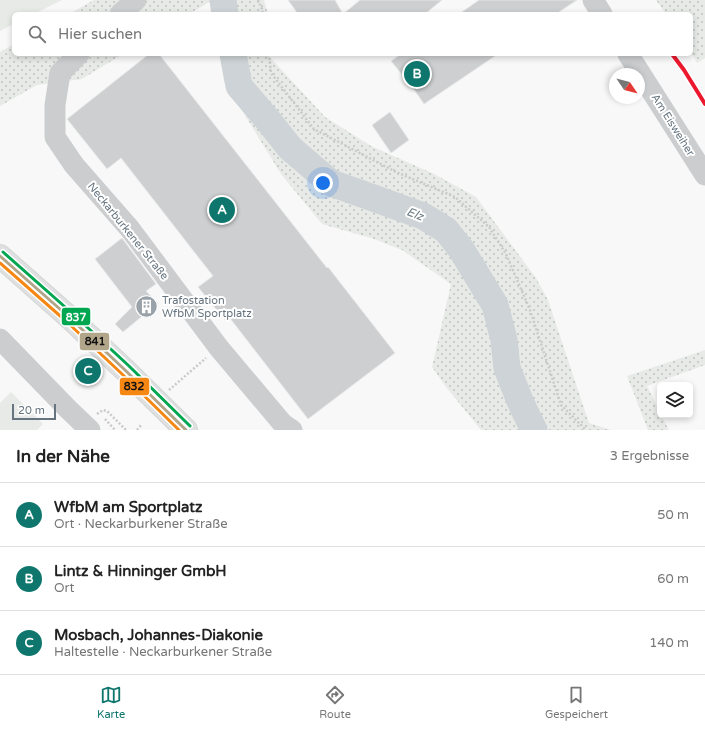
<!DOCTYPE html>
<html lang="de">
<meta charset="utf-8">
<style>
:root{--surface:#fff;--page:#f6f6f6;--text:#222;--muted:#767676;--line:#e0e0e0;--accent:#0f766e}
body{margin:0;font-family:"Varela Round",sans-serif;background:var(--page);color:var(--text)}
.controls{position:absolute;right:12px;bottom:12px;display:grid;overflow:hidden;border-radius:6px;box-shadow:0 2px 6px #0003}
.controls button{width:36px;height:36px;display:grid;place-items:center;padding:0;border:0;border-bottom:1px solid var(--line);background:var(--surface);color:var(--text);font:20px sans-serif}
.compass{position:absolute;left:609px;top:68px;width:36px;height:36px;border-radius:50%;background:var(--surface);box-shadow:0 2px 6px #0003;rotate:125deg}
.scale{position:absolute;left:12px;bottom:10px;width:44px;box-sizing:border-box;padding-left:4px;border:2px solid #66747f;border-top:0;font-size:11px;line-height:14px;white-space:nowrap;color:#66747f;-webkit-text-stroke:3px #fff;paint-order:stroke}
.you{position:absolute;left:323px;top:183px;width:14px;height:14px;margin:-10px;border:3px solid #fff;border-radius:50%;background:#1a73e8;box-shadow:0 0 0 6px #1a73e833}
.badge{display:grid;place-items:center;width:26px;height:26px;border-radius:50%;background:var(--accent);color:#fff;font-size:13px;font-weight:700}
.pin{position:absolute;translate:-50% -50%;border:2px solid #fff;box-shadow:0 1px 4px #0006}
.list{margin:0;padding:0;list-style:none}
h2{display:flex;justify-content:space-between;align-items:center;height:52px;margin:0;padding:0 16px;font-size:17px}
h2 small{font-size:13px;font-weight:400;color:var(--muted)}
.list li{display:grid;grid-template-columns:26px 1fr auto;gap:12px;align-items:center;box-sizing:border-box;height:64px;padding:0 16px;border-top:1px solid var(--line)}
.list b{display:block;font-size:15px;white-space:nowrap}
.list p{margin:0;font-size:13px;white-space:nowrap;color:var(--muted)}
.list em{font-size:13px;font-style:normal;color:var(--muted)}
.icon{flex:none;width:22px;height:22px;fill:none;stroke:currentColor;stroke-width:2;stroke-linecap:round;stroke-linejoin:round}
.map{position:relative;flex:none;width:705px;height:430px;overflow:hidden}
.search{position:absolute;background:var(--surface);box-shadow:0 2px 6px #0003;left:12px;right:12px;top:12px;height:44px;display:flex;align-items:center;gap:10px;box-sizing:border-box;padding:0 14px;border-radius:6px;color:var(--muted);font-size:15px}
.sheet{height:244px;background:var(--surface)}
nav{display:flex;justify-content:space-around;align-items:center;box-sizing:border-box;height:56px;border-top:1px solid var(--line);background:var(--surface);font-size:11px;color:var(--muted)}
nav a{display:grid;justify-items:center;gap:2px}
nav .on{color:var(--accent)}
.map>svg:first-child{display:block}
</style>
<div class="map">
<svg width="705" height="430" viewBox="0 0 705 430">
<defs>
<pattern id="grass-dots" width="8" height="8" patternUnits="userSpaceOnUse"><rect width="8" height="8" fill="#e7eae6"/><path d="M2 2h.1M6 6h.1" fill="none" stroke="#bfc2c0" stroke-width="1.8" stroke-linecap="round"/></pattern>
</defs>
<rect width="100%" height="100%" fill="#f8f8f8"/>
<g fill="url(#grass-dots)">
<polygon points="94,0 213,0 189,14 69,14"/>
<polygon points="216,0 264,0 268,14 217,14"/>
<polygon points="656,0 705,0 705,58 697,63 691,52 691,14 666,14"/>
<polygon points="14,44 14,54 123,54 82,79 37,85 0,106 0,52"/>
<polygon points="221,54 267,54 325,117 371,146 434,174 476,197 536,278 548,300 589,423 611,430 481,430 446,387 432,367 451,284 402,250 374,239 322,224 281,174 224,81"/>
<polygon points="705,350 705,365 647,386 660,412 660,415 661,415 669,430 648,430 627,376"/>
</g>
<g fill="#e7eae6">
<polygon points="0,0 62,0 34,14 14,14 14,24 0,31"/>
<polygon points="11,392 43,424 37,430 0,430 0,403"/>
</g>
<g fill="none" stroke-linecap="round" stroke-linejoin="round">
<g stroke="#cdd3d6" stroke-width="27">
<polyline points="223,0 225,14"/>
<polyline points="233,54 239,86 267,119 290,148 331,183 365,195 423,216 446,230 461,249 495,305 504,340 507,368 520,401 534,430"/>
</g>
</g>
<g fill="#cdcfd0" stroke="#e8e8e8">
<polygon points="288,0 335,0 343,14 360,0 442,0 425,14 298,14"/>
<polygon points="479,0 577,0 556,14 459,14"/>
<polygon points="149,54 159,54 327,268 328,267 395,353 308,419 229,317 225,320 198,287 213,276 121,158 107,169 67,119"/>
<polygon points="401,54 498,54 424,104 413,88 391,61"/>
<polygon points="390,112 409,140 391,153 372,125"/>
<polygon points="122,238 156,284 146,291 158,303 123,332 115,324 132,307 95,259"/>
</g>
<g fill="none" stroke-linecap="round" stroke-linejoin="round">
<defs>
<polyline id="major" points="0,256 70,318 125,370 186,430"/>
</defs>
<use href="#major" stroke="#d4d5d5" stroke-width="24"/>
<g stroke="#c9cacb" stroke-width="2.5" stroke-dasharray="2 2" stroke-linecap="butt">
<polyline points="258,0 262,9 263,14"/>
<polyline points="269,54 271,73 314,129 396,172 455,197 489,227 506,254 530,310 561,405 586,430"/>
<polyline points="169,390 206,358"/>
<polyline points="97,414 103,410 107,411 126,430"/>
<polyline points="105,419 115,430"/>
<polyline points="137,430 142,424"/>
</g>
<g stroke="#cbcdce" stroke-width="21">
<polyline points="593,0 602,14"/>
<polyline points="120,14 136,0"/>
<polyline points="79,54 60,73 55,105 55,137 74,165 130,229 219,348 283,424 292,430"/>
<polyline points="628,54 705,175"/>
<polyline points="0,339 68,409 90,430"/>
</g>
<use href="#major" stroke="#dfe0e1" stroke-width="22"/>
<defs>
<polyline id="bus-1" points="0,256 70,318 125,370 186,430"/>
<polyline id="bus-2" points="0,263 67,322 122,374 179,430"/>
<polyline id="bus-3" points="3,252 73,314 129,366 190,426"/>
</defs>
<use href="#bus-1" stroke="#fff" stroke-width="6"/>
<use href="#bus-2" stroke="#fff" stroke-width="6"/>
<use href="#bus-3" stroke="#fff" stroke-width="6"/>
<use href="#bus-1" stroke="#b2a68a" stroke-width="3"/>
<use href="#bus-2" stroke="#f68712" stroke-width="3"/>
<use href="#bus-3" stroke="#00a650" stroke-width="3"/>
<defs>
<polyline id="rail-1" points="672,54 684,70 705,104"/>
</defs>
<use href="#rail-1" stroke="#fff" stroke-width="7"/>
<use href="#rail-1" stroke="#ec192e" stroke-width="4"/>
</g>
<defs>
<symbol id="building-disc" viewBox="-11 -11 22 22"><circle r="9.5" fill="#99a2a9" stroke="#fff"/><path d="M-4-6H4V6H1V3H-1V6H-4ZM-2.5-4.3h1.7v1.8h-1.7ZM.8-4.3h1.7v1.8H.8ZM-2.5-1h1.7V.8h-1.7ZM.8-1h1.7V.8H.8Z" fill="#fff"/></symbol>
</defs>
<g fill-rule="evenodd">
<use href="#building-disc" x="134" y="294" width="25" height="25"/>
</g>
<g text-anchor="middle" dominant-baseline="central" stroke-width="4" stroke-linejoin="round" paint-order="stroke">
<g font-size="11" fill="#66747f" stroke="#fff">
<text transform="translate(673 125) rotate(58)">Am Eisweiher</text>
<text transform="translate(128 231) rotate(51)">Neckarburkener Straße</text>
</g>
<g font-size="11" fill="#66747f" stroke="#fff" text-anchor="start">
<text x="162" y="300">Trafostation<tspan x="162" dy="13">WfbM Sportplatz</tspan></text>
</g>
<g font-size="12" font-style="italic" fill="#677880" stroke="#fff">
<text transform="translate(415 214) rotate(22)">Elz</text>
</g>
</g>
<g stroke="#fff" stroke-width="1.5">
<rect x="61" y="307" width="30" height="19" rx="4" fill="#00a650"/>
<rect x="79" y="332" width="31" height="19" rx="4" fill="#b2a68a"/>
<rect x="119" y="377" width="31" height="19" rx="4" fill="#f68712"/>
</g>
<g font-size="11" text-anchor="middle" font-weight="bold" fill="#fff">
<text x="76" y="321">837</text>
</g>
<g font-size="11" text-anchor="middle" font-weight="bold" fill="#111">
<text x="95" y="345">841</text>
<text x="134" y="390">832</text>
</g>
</svg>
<div class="controls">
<button><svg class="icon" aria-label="layers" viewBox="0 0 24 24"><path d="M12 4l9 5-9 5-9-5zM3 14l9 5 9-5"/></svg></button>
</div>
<svg class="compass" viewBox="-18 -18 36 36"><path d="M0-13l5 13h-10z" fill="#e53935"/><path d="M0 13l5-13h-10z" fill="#767676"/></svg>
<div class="scale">20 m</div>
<div class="you"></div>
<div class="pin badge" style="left:222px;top:210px">A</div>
<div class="pin badge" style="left:417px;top:74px">B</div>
<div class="pin badge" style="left:88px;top:371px">C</div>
<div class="search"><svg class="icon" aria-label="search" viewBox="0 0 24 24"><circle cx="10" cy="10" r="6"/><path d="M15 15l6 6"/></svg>Hier suchen</div>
</div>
<section class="sheet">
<h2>In der Nähe<small>3 Ergebnisse</small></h2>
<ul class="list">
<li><span class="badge">A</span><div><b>WfbM am Sportplatz</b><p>Ort · Neckarburkener Straße</p></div><em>50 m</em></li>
<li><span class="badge">B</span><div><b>Lintz &amp; Hinninger GmbH</b><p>Ort</p></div><em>60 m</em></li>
<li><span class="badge">C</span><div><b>Mosbach, Johannes-Diakonie</b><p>Haltestelle · Neckarburkener Straße</p></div><em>140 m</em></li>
</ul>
</section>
<nav>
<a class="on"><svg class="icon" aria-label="map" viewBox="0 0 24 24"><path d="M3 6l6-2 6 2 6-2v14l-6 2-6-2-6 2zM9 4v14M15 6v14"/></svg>Karte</a>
<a><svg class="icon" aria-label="directions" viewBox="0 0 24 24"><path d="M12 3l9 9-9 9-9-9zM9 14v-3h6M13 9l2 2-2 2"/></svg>Route</a>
<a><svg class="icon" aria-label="saved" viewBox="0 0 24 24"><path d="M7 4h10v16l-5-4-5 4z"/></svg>Gespeichert</a>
</nav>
